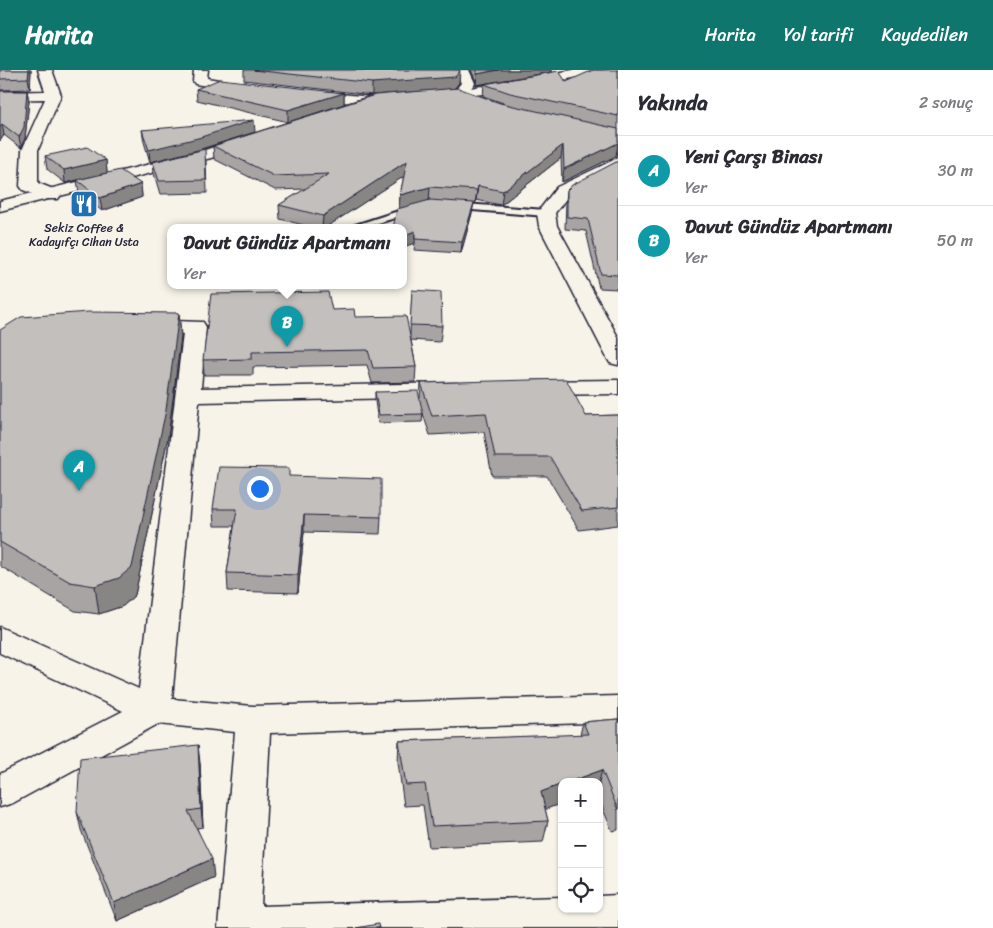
<!DOCTYPE html>
<html lang="tr">
<meta charset="utf-8">
<style>
:root{--surface:#fff;--page:#f7f7f7;--text:#2b2b33;--muted:#7c7c81;--line:#e1e1e2;--accent:#0f766e}
body{margin:0;font-family:Sriracha,sans-serif;background:var(--page);color:var(--text)}
.controls{position:absolute;right:15px;bottom:15px;display:grid;overflow:hidden;border-radius:10px;box-shadow:0 1px 4px #0004}
.controls button{width:45px;height:45px;display:grid;place-items:center;padding:0;border:0;border-bottom:1px solid var(--line);background:var(--surface);color:var(--text);font:25px sans-serif}
.you{position:absolute;left:259px;top:418px;width:18px;height:18px;margin:-12px;border:4px solid #fff;border-radius:50%;background:#1a73e8;box-shadow:0 0 0 8px #1a73e833}
.badge{display:grid;place-items:center;width:32px;height:32px;border-radius:50%;background:var(--accent);color:#fff;font-size:16px;font-weight:700}
.pin{position:absolute;translate:-50% -41px;filter:drop-shadow(0 1px 2px #0008)}
.pin::after{content:'';position:absolute;top:26px;width:18px;height:15px;background:inherit;clip-path:polygon(0 0,100% 0,50% 100%)}
.popup{position:absolute;left:167px;top:154px;width:240px;height:65px;box-sizing:border-box;display:grid;place-content:center;border-radius:10px;background:var(--surface);filter:drop-shadow(0 1px 4px #0005);font-size:16px;white-space:nowrap;color:var(--muted)}
.popup b{font-size:19px;color:var(--text)}
.popup::after{content:'';position:absolute;left:50%;top:100%;margin-left:-10px;border:10px solid transparent;border-top-color:var(--surface)}
.list{margin:0;padding:0;list-style:none}
h2{display:flex;justify-content:space-between;align-items:center;height:65px;margin:0;padding:0 20px;font-size:21px}
h2 small{font-size:16px;font-weight:400;color:var(--muted)}
.list li{display:grid;grid-template-columns:32px 1fr auto;gap:15px;align-items:center;box-sizing:border-box;height:70px;padding:0 20px;border-top:1px solid var(--line)}
.list b{display:block;font-size:19px;white-space:nowrap}
.list p{margin:0;font-size:16px;white-space:nowrap;color:var(--muted)}
.list em{font-size:16px;font-style:normal;color:var(--muted)}
.icon{flex:none;width:28px;height:28px;fill:none;stroke:currentColor;stroke-width:2;stroke-linecap:round;stroke-linejoin:round}
.map{position:relative;flex:none;width:618px;height:858px;overflow:hidden}
header{display:flex;align-items:center;gap:30px;box-sizing:border-box;height:70px;padding:0 25px;background:var(--accent);color:#fff}
header strong{font-size:24px}
nav{display:flex;gap:28px;margin-inline-start:auto;font-size:18px}
main{display:flex}
aside{flex:1;background:var(--surface)}
.map>svg:first-child{display:block}
</style>
<header>
<strong>Harita</strong>
<nav><a>Harita</a><a>Yol tarifi</a><a>Kaydedilen</a></nav>
</header>
<main>
<div class="map">
<svg width="618" height="858" viewBox="0 0 618 858">
<rect width="100%" height="100%" fill="#f7f3e8"/>
<filter id="ink" filterUnits="userSpaceOnUse"><feTurbulence type="fractalNoise" baseFrequency=".02" numOctaves="2"/><feDisplacementMap in="SourceGraphic" scale="10" xChannelSelector="R" yChannelSelector="G"/><feConvolveMatrix kernelMatrix="1 2 1 2 8 2 1 2 1" color-interpolation-filters="sRGB"/></filter>
<g filter="url(#ink)">
<g fill="none" stroke-linecap="round" stroke-linejoin="round">
<defs>
<g id="lane">
<polygon points="451,133 546,140 551,143 546,146 447,138 447,134"/>
<polygon points="417,135 421,136 421,140 362,158 346,158"/>
</g>
<g id="street">
<polygon points="38,0 52,0 61,25 38,80 38,113 58,121 61,125 58,129 46,129 23,120 20,116 22,80 45,29 0,30 0,22 45,21"/>
<polygon points="194,0 208,0 207,8 249,15 256,19 249,23 195,14 193,11"/>
<polygon points="455,0 469,0 475,13 468,22 492,32 494,35 492,38 482,38 454,27 452,24 461,13"/>
<polygon points="307,21 372,27 379,31 372,35 302,28 300,25 302,22"/>
<polygon points="618,88 618,99 569,125 555,143 557,156 618,267 618,295 610,293 607,288 539,156 537,143 557,117"/>
<polygon points="143,250 203,252 206,257 201,318 457,313 465,315 469,320 465,325 457,327 199,332 172,629 253,636 618,626 618,652 270,663 261,836 562,827 562,839 599,839 599,826 618,825 618,858 218,858 235,662 158,654 13,733 0,737 0,704 123,641 0,583 0,557 139,619 183,264 135,262 132,257 135,252"/>
<polygon points="618,310 618,324 532,325 524,323 520,318 524,313 532,311"/>
</g>
<g id="secondary">
<polygon points="573,0 603,0 596,4 459,28 434,30 427,26 434,22 459,20"/>
<polygon points="250,65 256,67 258,70 256,73 211,88 0,141 0,131 199,82"/>
</g>
</defs>
<use href="#lane" stroke="#22223b" stroke-width="4"/>
<use href="#street" stroke="#22223b" stroke-width="3"/>
<use href="#secondary" stroke="#22223b" stroke-width="3"/>
<use href="#lane" fill="#f7f3e8" fill-rule="evenodd"/>
<use href="#street" fill="#f7f3e8" fill-rule="evenodd"/>
<use href="#secondary" fill="#f7f3e8" fill-rule="evenodd"/>
</g>
<g fill="#a7a4a3" stroke="#22223b">
<polygon points="0,0 31,0 30,19 0,20"/>
<polygon points="244,0 459,0 459,13 454,18 500,33 509,35 483,26 484,14 566,12 618,0 618,86 616,86 562,112 561,88 501,135 476,130 475,134 473,134 472,143 461,183 414,180 415,173 399,139 400,125 404,106 325,158 315,158 280,149 279,135 305,119 275,120 214,89 213,76 372,25 244,10"/>
<polygon points="471,0 551,0 551,2 476,15 476,11"/>
<polygon points="196,19 344,23 344,34 288,52 197,30"/>
<polygon points="0,21 27,21 29,31 25,68 21,78 4,65 0,71"/>
<polygon points="142,60 255,62 198,80 150,92 144,72"/>
<polygon points="45,86 106,90 107,103 65,113 47,99"/>
<polygon points="206,91 207,123 160,124 154,104 153,92"/>
<polygon points="618,91 618,219 599,218 586,161 565,159 566,132 567,120"/>
<polygon points="77,110 141,114 142,127 102,141 79,123"/>
<polygon points="412,220 442,256 440,272 411,270 416,297 415,312 372,313 367,295 253,297 253,305 204,305 203,290 332,240 410,265"/>
<polygon points="179,243 181,267 168,367 135,525 123,536 99,544 75,541 0,496 0,260"/>
<polygon points="421,313 586,346 618,345 618,455 579,460 547,406 492,406 484,362 430,365 421,338 423,344 422,352 378,353 375,331 375,322 420,328"/>
<polygon points="289,406 381,447 380,464 304,462 298,523 228,521 227,503 234,456 214,456 213,439"/>
<polygon points="618,649 618,760 612,761 599,729 599,712 562,712 562,733 545,739 548,751 543,772 429,777 423,735 404,736 398,692 399,671 580,665 583,652"/>
<polygon points="200,693 203,757 197,758 214,807 117,851 81,760 77,742"/>
</g>
<g fill="#888684" stroke="#22223b">
<polygon points="29,0 31,0 30,19 28,8"/>
<polygon points="498,0 551,0 551,2 476,15 477,4"/>
<polygon points="460,1 459,13 454,19 372,25 372,13"/>
<polygon points="27,21 29,31 25,68 21,78 19,67"/>
<polygon points="344,23 344,34 288,52 288,40"/>
<polygon points="254,50 255,62 198,80 150,92 149,80"/>
<polygon points="2,54 4,65 0,71 0,57"/>
<polygon points="618,73 616,86 562,112 564,99"/>
<polygon points="563,75 561,88 501,135 503,121"/>
<polygon points="106,90 107,103 65,113 64,100"/>
<polygon points="407,91 406,105 325,158 322,158 323,146"/>
<polygon points="141,114 142,127 102,141 100,128"/>
<polygon points="478,116 476,130 475,134 477,120"/>
<polygon points="430,117 429,131 399,140 400,125"/>
<polygon points="474,133 472,143 461,183 462,172"/>
<polygon points="415,161 415,173 403,177 403,166"/>
<polygon points="179,243 181,267 168,367 135,525 123,536 99,544 95,516"/>
<polygon points="304,445 304,462 298,523 298,505"/>
<polygon points="198,675 200,693 203,757 201,739"/>
<polygon points="602,700 599,712 569,712"/>
<polygon points="562,714 562,733 536,743 541,722"/>
<polygon points="212,789 214,807 117,851 114,833"/>
</g>
<g fill="#c2bfbd" stroke="#22223b">
<polygon points="0,0 29,0 28,8 0,9"/>
<polygon points="253,0 459,0 460,1 455,7 372,13"/>
<polygon points="477,0 498,0 477,4"/>
<polygon points="593,0 618,0 618,46 510,23 484,14 559,1 566,12"/>
<polygon points="220,9 344,23 288,40 196,19"/>
<polygon points="458,18 500,33 618,59 618,73 564,99 563,75 503,121 478,116 477,120 430,117 400,125 407,91 323,146 279,135 329,104 274,106 213,76 375,25"/>
<polygon points="0,21 27,21 24,57 19,67 2,54 0,57"/>
<polygon points="254,50 198,68 149,80 142,60"/>
<polygon points="87,77 106,90 64,100 45,86"/>
<polygon points="205,79 206,110 159,111 153,92"/>
<polygon points="618,91 618,205 601,204 588,149 567,147 567,120 572,115"/>
<polygon points="120,100 141,114 100,128 77,110"/>
<polygon points="430,130 474,133 462,172 415,169 415,161 403,166 403,158 393,158 397,139"/>
<polygon points="412,220 441,222 442,256 410,255"/>
<polygon points="328,222 332,240 354,239 355,247 406,246 416,297 373,298 368,280 252,282 252,289 203,290 211,224"/>
<polygon points="89,242 179,243 166,340 132,497 119,508 95,516 70,512 0,472 0,260 21,247"/>
<polygon points="566,309 586,346 618,345 618,437 582,441 550,387 495,387 486,343 432,346 421,313"/>
<polygon points="418,321 423,344 379,345 375,322"/>
<polygon points="219,397 289,398 289,406 381,409 381,447 304,445 298,505 227,503 237,439 213,439"/>
<polygon points="618,649 618,740 602,700 569,712 562,712 562,714 541,722 548,751 432,756 425,714 406,715 399,671 588,664 583,652"/>
<polygon points="198,675 201,739 188,741 212,789 114,833 77,742 80,688"/>
<polygon points="378,854 379,858 356,858"/>
</g>
</g>
<defs>
<symbol id="restaurant-square" viewBox="-11 -11 22 22"><rect x="-9" y="-9" width="18" height="18" rx="4" fill="#1f6fb2" stroke="#f7f3e8"/><path d="M-5-6h1v4h1v-4h1v4h1v-4h1v5L-1.5 .5V6h-2V.5L-5-1ZM5-6V6H3V1.5H1.5Q1.5-4 5-6Z" fill="#fff"/></symbol>
</defs>
<g fill-rule="evenodd">
<use href="#restaurant-square" x="68" y="118" width="32" height="32"/>
</g>
<g text-anchor="middle" dominant-baseline="central" stroke-width="4.5" stroke-linejoin="round" paint-order="stroke">
<g font-size="12" fill="#22223b" stroke="#f7f3e8">
<text x="84" y="158">Sekiz Coffee &amp;<tspan x="84" dy="14">Kadayıfçı Cihan Usta</tspan></text>
</g>
</g>
</svg>
<div class="controls">
<button>+</button>
<button>−</button>
<button><svg class="icon" aria-label="locate" viewBox="0 0 24 24"><circle cx="12" cy="12" r="6"/><path d="M12 2v4M12 18v4M2 12h4M18 12h4"/></svg></button>
</div>
<div class="you"></div>
<div class="pin badge" style="left:79px;top:421px;background:#0f9aa8">A</div>
<div class="pin badge" style="left:287px;top:277px;background:#0f9aa8">B</div>
<div class="popup"><b>Davut Gündüz Apartmanı</b>Yer</div>
</div>
<aside>
<h2>Yakında<small>2 sonuç</small></h2>
<ul class="list">
<li><span class="badge" style="background:#0f9aa8">A</span><div><b>Yeni Çarşı Binası</b><p>Yer</p></div><em>30 m</em></li>
<li><span class="badge" style="background:#0f9aa8">B</span><div><b>Davut Gündüz Apartmanı</b><p>Yer</p></div><em>50 m</em></li>
</ul>
</aside>
</main>
